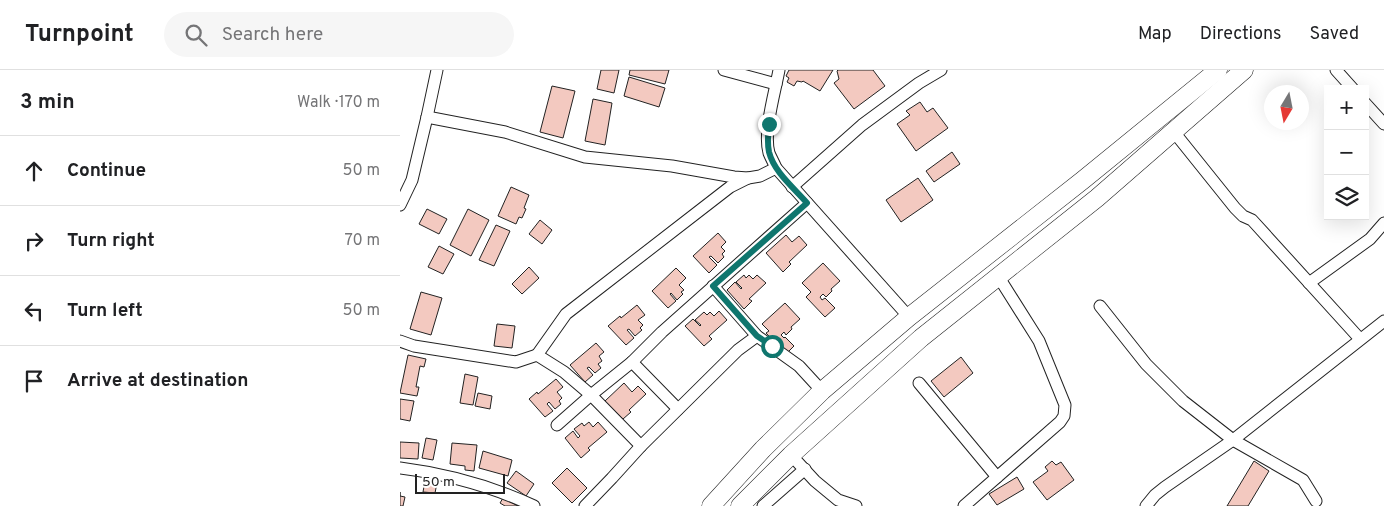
<!DOCTYPE html>
<meta charset="utf-8">
<style>
:root{--surface:#fff;--page:#f6f6f6;--text:#202124;--muted:#757577;--line:#e0e0e0}
body{margin:0;font-family:Overpass,sans-serif;background:var(--page);color:var(--text)}
.controls{position:absolute;right:15px;top:15px;display:grid;overflow:hidden;border-radius:0px;box-shadow:0 5px 20px #0002}
.controls button{width:45px;height:45px;display:grid;place-items:center;padding:0;border:0;border-bottom:1px solid var(--line);background:var(--surface);color:var(--text);font:25px sans-serif}
.compass{position:absolute;left:864px;top:15px;width:45px;height:45px;border-radius:50%;background:var(--surface);box-shadow:0 5px 20px #0002;rotate:190deg}
.scale{position:absolute;left:15px;bottom:12px;width:90px;box-sizing:border-box;padding-left:5px;border:2px solid #222;border-top:0;font-size:14px;line-height:18px;white-space:nowrap;color:#222;-webkit-text-stroke:4px #fff;paint-order:stroke}
.stop{position:absolute;width:15px;height:15px;margin:-11px;border:4px solid #0f766e;border-radius:50%;background:#fff}
.stop.end{background:#0f766e;border-color:#fff;box-shadow:0 1px 5px #0008}
.list{margin:0;padding:0;list-style:none}
h2{display:flex;justify-content:space-between;align-items:center;height:65px;margin:0;padding:0 20px;font-size:21px}
h2 small{font-size:16px;font-weight:400;color:var(--muted)}
.list li{display:grid;grid-template-columns:32px 1fr auto;gap:15px;align-items:center;box-sizing:border-box;height:70px;padding:0 20px;border-top:1px solid var(--line)}
.list b{display:block;font-size:19px;white-space:nowrap}
.list em{font-size:16px;font-style:normal;color:var(--muted)}
.icon{flex:none;width:28px;height:28px;fill:none;stroke:currentColor;stroke-width:2;stroke-linecap:round;stroke-linejoin:round}
.map{position:relative;flex:none;width:984px;height:436px;overflow:hidden}
header{display:flex;align-items:center;gap:30px;box-sizing:border-box;height:70px;padding:0 25px;background:var(--surface);border-bottom:1px solid var(--line)}
header strong{font-size:24px}
nav{display:flex;gap:28px;margin-inline-start:auto;font-size:18px}
.search{width:350px;height:45px;background:var(--page);display:flex;align-items:center;gap:12px;box-sizing:border-box;padding:0 18px;border-radius:28px;color:var(--muted);font-size:19px}
main{display:flex}
aside{flex:1;background:var(--surface)}
.map>svg:first-child{display:block}
</style>
<header>
<strong>Turnpoint</strong>
<div class="search"><svg class="icon" aria-label="search" viewBox="0 0 24 24"><circle cx="10" cy="10" r="6"/><path d="M15 15l6 6"/></svg>Search here</div>
<nav><a>Map</a><a>Directions</a><a>Saved</a></nav>
</header>
<main>
<aside>
<h2>3 min<small>Walk · 170 m</small></h2>
<ul class="list">
<li><svg class="icon" aria-label="ahead" viewBox="0 0 24 24"><path d="M12 20V5M6 11l6-6 6 6"/></svg><div><b>Continue</b></div><em>50 m</em></li>
<li><svg class="icon" aria-label="right" viewBox="0 0 24 24"><path d="M7 20v-9h11M14 6l5 5-5 5"/></svg><div><b>Turn right</b></div><em>70 m</em></li>
<li><svg class="icon" aria-label="left" viewBox="0 0 24 24"><path d="M17 20v-9H6M10 6l-5 5 5 5"/></svg><div><b>Turn left</b></div><em>50 m</em></li>
<li><svg class="icon" aria-label="arrive" viewBox="0 0 24 24"><path d="M6 21V4h12l-3 4 3 4H6"/></svg><div><b>Arrive at destination</b></div></li>
</ul>
</aside>
<div class="map">
<svg width="984" height="436" viewBox="0 0 984 436">
<rect width="100%" height="100%" fill="#fff"/>
<g fill="#f3c9c0" stroke="#222">
<polygon points="201,0 219,0 214,23 197,19"/>
<polygon points="230,0 269,0 265,14 229,5"/>
<polygon points="389,0 433,0 420,21 403,11 402,12 397,11 394,16 387,12 389,8 386,6"/>
<polygon points="438,0 473,0 485,16 454,39 434,13 439,9 437,1"/>
<polygon points="229,7 265,18 259,37 224,26"/>
<polygon points="152,16 175,21 163,68 140,62"/>
<polygon points="193,29 212,33 205,75 185,71"/>
<polygon points="520,32 527,42 533,38 548,58 516,81 497,54 510,45 506,41"/>
<polygon points="552,82 560,94 534,112 526,101"/>
<polygon points="518,108 533,130 501,152 486,130"/>
<polygon points="111,117 129,125 124,138 126,139 122,148 119,147 116,154 98,146"/>
<polygon points="27,139 47,149 39,164 19,154"/>
<polygon points="68,139 89,150 71,186 50,175"/>
<polygon points="140,150 152,160 142,174 129,164"/>
<polygon points="96,155 110,161 94,196 79,190"/>
<polygon points="318,163 326,172 321,177 325,181 322,184 324,187 318,193 311,186 309,187 317,195 309,203 293,186"/>
<polygon points="386,165 392,172 399,166 407,175 389,192 391,194 383,202 366,183"/>
<polygon points="39,176 54,184 43,204 28,197"/>
<polygon points="423,193 440,211 431,219 432,221 426,227 423,224 420,227 422,230 425,228 435,238 425,247 406,227 411,222 402,213"/>
<polygon points="129,197 139,208 122,224 112,214"/>
<polygon points="276,198 286,208 279,215 284,220 281,222 283,224 277,230 271,223 270,224 276,231 268,238 252,221"/>
<polygon points="344,205 346,208 349,205 353,209 357,205 366,213 349,229 352,231 344,239 327,220 335,212 341,219 342,218 336,212"/>
<polygon points="21,222 42,228 31,265 10,259"/>
<polygon points="385,233 400,249 391,257 392,259 386,265 384,262 381,265 384,268 385,267 394,276 386,284 366,263 369,261 362,254"/>
<polygon points="237,235 245,245 238,250 243,255 240,258 242,260 235,266 229,259 227,260 234,268 226,275 208,256 220,246 221,248"/>
<polygon points="319,241 327,250 309,266 312,269 304,276 285,256 293,249 300,256 301,255 295,250 304,242 307,245 310,242 314,246"/>
<polygon points="97,254 115,256 112,278 94,276"/>
<polygon points="196,273 204,282 199,286 202,291 198,294 201,298 195,303 189,297 187,298 193,305 185,312 170,295"/>
<polygon points="8,285 26,289 24,297 20,296 16,317 19,317 17,326 0,323"/>
<polygon points="561,287 573,303 544,327 531,311"/>
<polygon points="65,304 78,307 73,335 60,333"/>
<polygon points="156,309 163,317 157,322 162,328 159,331 161,334 155,339 149,332 147,334 153,341 145,347 129,329 137,322 138,324"/>
<polygon points="224,313 232,322 238,316 246,324 229,340 231,342 223,349 205,331"/>
<polygon points="78,323 92,326 90,339 75,336"/>
<polygon points="0,329 14,331 10,351 0,349"/>
<polygon points="189,352 193,357 198,352 207,362 188,378 190,380 181,388 165,368 173,361 178,368 180,366 174,359 182,353 184,356"/>
<polygon points="26,368 37,370 33,390 22,388"/>
<polygon points="0,372 19,373 18,389 0,388"/>
<polygon points="52,373 77,375 74,401 65,400 65,396 50,394"/>
<polygon points="83,381 112,390 108,406 79,398"/>
<polygon points="652,391 656,395 661,392 674,410 647,430 633,412 648,401 645,397"/>
<polygon points="854,391 869,401 848,436 827,436"/>
<polygon points="167,398 187,418 172,433 152,413"/>
<polygon points="116,401 134,414 126,426 107,413"/>
<polygon points="617,407 624,419 597,435 589,424"/>
<polygon points="25,411 37,413 35,423 23,422"/>
<polygon points="0,422 0,426 5,427 3,436 0,436"/>
<polygon points="103,428 118,436 105,436 100,433"/>
</g>
<g fill="none" stroke-linecap="round" stroke-linejoin="round">
<defs>
<g id="street">
<polyline points="324,0 376,14"/>
<path d="M379 0C375 22 363 62 369 83 371 88 374 93 376 98L509 247"/>
<polyline points="936,0 953,19"/>
<polyline points="965,33 984,54"/>
<polyline points="27,47 105,62 185,87 272,96 334,107 348,108 360,106 376,98"/>
<polyline points="774,62 835,138 843,146 852,150 960,269"/>
<polyline points="392,117 462,55 519,13 541,0"/>
<polyline points="0,135 12,110 27,47 37,0"/>
<polyline points="909,213 970,169 984,153"/>
<polyline points="313,216 357,266 399,296 422,321"/>
<polyline points="700,236 746,294 783,331 833,370 903,410 916,431"/>
<polyline points="0,271 14,276 116,292 137,285 164,302 191,325 241,376"/>
<polyline points="137,285 166,244 330,117 348,108"/>
<polyline points="232,292 278,339"/>
<polyline points="519,313 597,407"/>
<polyline points="157,355 191,325 232,292 262,262 407,133"/>
<polyline points="391,385 415,411 438,430 456,436"/>
<path d="M0 398C47 404 91 416 134 436"/>
<polyline points="185,436 212,408 241,376 338,280 357,266"/>
<polyline points="363,436 405,399"/>
<polyline points="564,436 660,352 664,346 665,335 639,271 598,206"/>
<polyline points="746,436 755,425 765,417 833,370 984,251"/>
</g>
<g id="primary">
<polyline points="311,436 363,379 422,321 509,247 683,110 818,0"/>
<polyline points="340,436 391,385 521,268 697,128 844,0"/>
</g>
</defs>
<use href="#street" stroke="#222" stroke-width="13"/>
<use href="#primary" stroke="#222" stroke-width="19"/>
<use href="#street" stroke="#fff" stroke-width="11"/>
<use href="#primary" stroke="#fff" stroke-width="18"/>
</g>
<g fill="none" stroke-linecap="round" stroke-linejoin="round">
<path stroke="#0f766e" stroke-width="6" d="M369 54C368 63 367 73 369 82 374 102 394 118 407 133L313 216 357 266 372 276"/>
</g>
</svg>
<div class="controls">
<button>+</button>
<button>−</button>
<button><svg class="icon" aria-label="layers" viewBox="0 0 24 24"><path d="M12 4l9 5-9 5-9-5zM3 14l9 5 9-5"/></svg></button>
</div>
<svg class="compass" viewBox="-18 -18 36 36"><path d="M0-13l5 13h-10z" fill="#e53935"/><path d="M0 13l5-13h-10z" fill="#757577"/></svg>
<div class="scale">50 m</div>
<div class="stop" style="left:372px;top:276px"></div>
<div class="stop end" style="left:369px;top:54px"></div>
</div>
</main>
